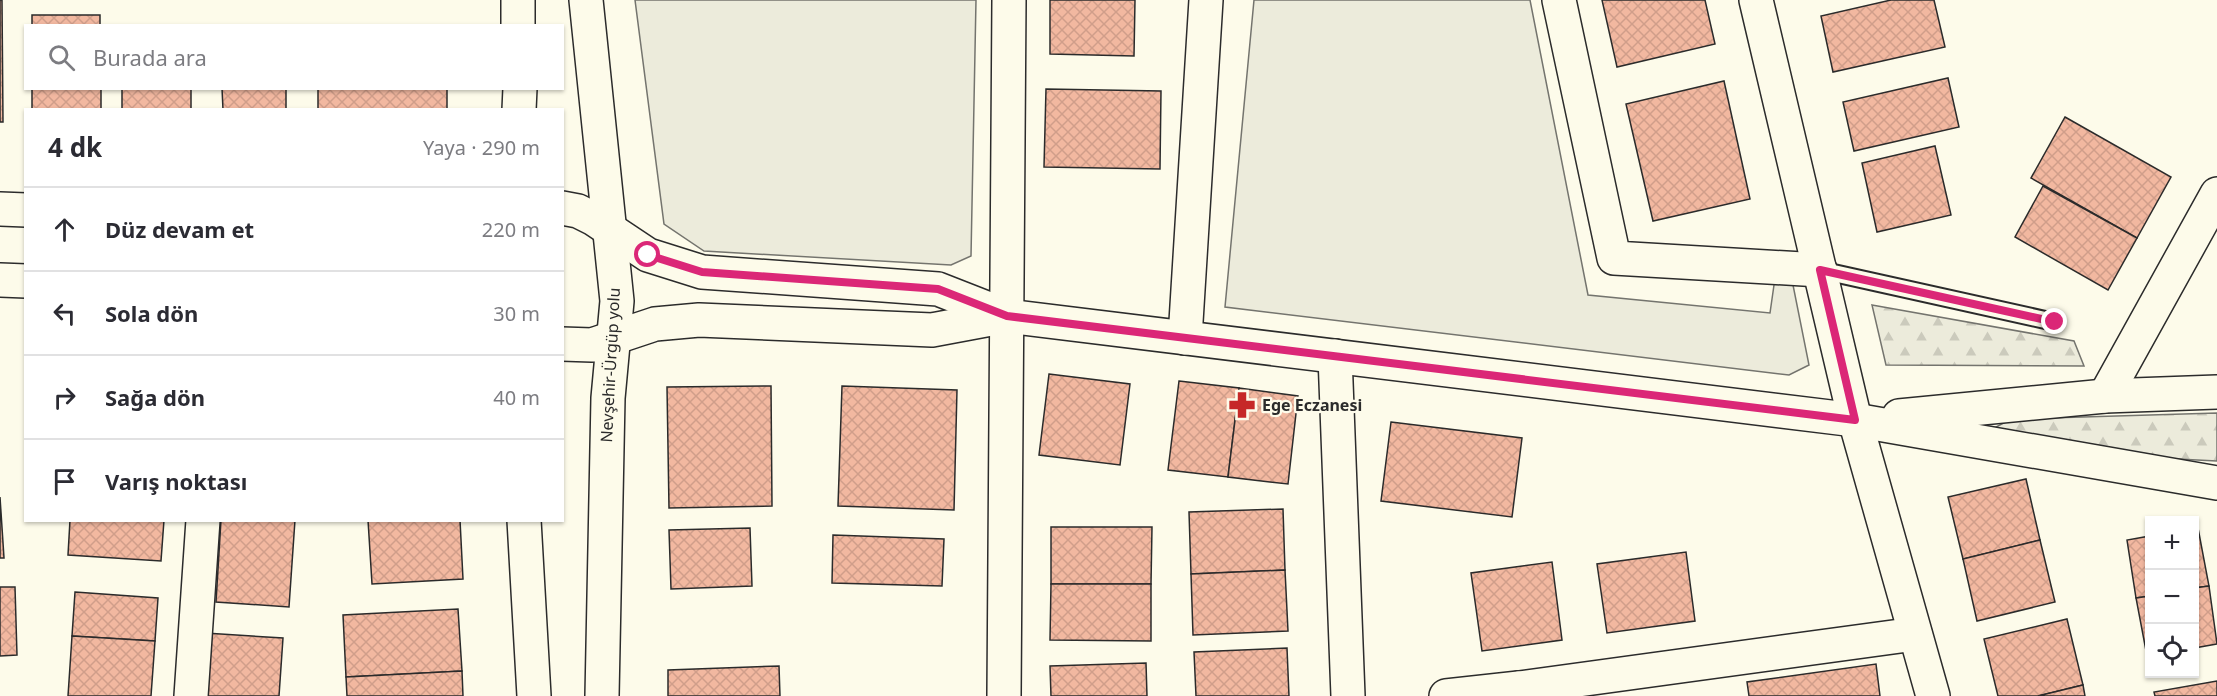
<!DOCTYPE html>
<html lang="tr">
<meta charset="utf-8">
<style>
:root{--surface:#fff;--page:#f7f7f7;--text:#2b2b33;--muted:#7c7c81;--line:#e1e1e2}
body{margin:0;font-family:"Noto Sans",sans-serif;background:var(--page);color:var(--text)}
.controls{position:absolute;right:18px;bottom:18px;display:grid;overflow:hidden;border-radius:0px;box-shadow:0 2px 4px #0004}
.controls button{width:54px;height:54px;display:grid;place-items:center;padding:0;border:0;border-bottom:2px solid var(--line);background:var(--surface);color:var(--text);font:30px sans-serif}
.stop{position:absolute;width:18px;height:18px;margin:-14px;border:4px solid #db2777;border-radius:50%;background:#fff}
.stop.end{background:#db2777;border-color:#fff;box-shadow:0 2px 6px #0008}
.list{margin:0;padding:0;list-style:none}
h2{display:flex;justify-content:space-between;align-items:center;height:78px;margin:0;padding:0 24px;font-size:26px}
h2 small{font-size:20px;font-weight:400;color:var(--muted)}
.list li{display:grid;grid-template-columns:39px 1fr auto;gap:18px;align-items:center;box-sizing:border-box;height:84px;padding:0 24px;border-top:2px solid var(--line)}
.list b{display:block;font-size:22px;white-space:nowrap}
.list em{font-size:20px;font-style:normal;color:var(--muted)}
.icon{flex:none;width:33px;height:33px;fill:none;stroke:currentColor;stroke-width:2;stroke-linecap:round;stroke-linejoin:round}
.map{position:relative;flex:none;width:2217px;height:696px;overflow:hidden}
.search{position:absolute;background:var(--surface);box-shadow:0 2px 4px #0004;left:24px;top:24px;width:540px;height:66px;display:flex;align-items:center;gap:15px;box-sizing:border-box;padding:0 21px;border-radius:0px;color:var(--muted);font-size:22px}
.panel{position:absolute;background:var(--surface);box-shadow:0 2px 4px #0004;left:24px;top:108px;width:540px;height:414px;border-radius:0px}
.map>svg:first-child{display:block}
</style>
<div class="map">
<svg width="2217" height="696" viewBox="0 0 2217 696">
<defs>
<pattern id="forest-firs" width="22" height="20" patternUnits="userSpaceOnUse" patternTransform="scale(1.5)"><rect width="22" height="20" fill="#ecebdb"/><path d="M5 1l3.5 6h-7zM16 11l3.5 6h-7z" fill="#cbcabc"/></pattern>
<pattern id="building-cross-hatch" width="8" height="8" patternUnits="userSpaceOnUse" patternTransform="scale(1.5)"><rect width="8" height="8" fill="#f2b8a0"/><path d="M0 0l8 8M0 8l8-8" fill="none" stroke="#d09e8a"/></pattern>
</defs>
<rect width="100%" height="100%" fill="#fdfbea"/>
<g fill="url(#forest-firs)" stroke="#74746e" stroke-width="1.5">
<polygon points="1872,305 2074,341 2084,366 1886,365"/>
<polygon points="2217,413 2217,461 2138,457 2010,436 1996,427 2011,419"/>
</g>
<g fill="#ecebdb" stroke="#74746e" stroke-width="1.5">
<polygon points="635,0 976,0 971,256 951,265 704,251 664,224"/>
<polygon points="1254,0 1530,0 1588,295 1770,313 1775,278 1792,280 1809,365 1789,375 1225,307"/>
</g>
<g fill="url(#building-cross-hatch)" stroke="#2b2b2b" stroke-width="1.5">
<polygon points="0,0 2,0 3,122 0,122"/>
<polygon points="1050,0 1135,0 1134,56 1050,54"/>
<polygon points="1602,0 1705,0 1715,44 1617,67"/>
<polygon points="1891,0 1934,0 1945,47 1833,72 1821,16"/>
<rect x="32" y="15" width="68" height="11"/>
<polygon points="1948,78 1959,127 1854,151 1843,102"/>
<polygon points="1724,81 1750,199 1653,221 1626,104"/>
<rect x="32" y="88" width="69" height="22"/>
<rect x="122" y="88" width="69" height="22"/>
<polygon points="222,88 286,88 286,110 223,110"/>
<rect x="318" y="88" width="129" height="22"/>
<polygon points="1046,89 1161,91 1160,169 1044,167"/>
<polygon points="2065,117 2171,177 2137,238 2031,178"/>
<polygon points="1935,146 1951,215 1877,232 1862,163"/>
<polygon points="2043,186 2137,238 2108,290 2015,237"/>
<polygon points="1049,374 1130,384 1120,465 1039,455"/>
<polygon points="1179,381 1239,388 1228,477 1168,470"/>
<polygon points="771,386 772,506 669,508 667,387"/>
<polygon points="842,386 957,390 954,510 838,506"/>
<polygon points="1239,388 1298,396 1288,484 1228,477"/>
<polygon points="1391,422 1522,438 1512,517 1381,501"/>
<polygon points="2026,479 2040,540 1963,559 1948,497"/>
<polygon points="0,497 4,558 0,558"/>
<polygon points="1283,509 1285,570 1191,574 1189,512"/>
<polygon points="70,520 164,520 161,561 68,555"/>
<polygon points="221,520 295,520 289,607 216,602"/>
<polygon points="368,520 460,520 463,579 372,584"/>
<polygon points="1051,527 1152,527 1151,584 1051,584"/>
<polygon points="750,528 752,586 671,589 669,530"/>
<polygon points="2194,528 2198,528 2209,586 2194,588"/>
<polygon points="833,535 944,539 942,586 832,583"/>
<polygon points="2150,536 2150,596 2136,598 2127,540"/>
<polygon points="2040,540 2055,602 1977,621 1963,559"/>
<polygon points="1686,552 1695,621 1607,633 1597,564"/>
<polygon points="1552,562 1562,640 1482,651 1471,573"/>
<polygon points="1285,570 1288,631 1193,635 1191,574"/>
<polygon points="1051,584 1151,584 1151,641 1050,640"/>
<polygon points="2209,586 2217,644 2194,648 2194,588"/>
<polygon points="0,587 15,587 17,655 0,656"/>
<polygon points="75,592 158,598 155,641 72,636"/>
<polygon points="2150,596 2150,655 2147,656 2136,598"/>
<polygon points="458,609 462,671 346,677 343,615"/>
<polygon points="2067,619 2083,685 2038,696 1998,696 1984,639"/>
<polygon points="205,633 283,638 279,696 201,696"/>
<polygon points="72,636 155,641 151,696 68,696"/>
<polygon points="1287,648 1289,696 1196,696 1194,652"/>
<polygon points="1146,663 1147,696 1051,696 1050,666"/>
<polygon points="1876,664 1880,696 1749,696 1747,682"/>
<polygon points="779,666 780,696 668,696 668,670"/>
<polygon points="462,671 463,696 347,696 346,677"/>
<polygon points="2217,681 2217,696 2155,696 2154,692"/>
<polygon points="2083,685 2085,696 2038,696"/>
</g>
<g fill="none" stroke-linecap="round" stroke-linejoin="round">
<defs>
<polyline id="service" points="1820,270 2054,322"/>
<g id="minor">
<polyline points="1559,0 1614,258 1820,270"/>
<polyline points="1756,0 1855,420 1933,696"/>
<polyline points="562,208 578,211 594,219 648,255 702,272 938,289 1007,316 1855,420 2217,483"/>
<polyline points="0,209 26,210"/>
<polyline points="0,280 26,281"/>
<polyline points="1185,338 1206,0"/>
<polyline points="562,344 592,345 655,324 699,320 932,330 1007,316"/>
<polyline points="1335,356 1348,696"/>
<polyline points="2105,396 2217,194"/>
<polyline points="1899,416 2105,396 2217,392"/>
<polyline points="1519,688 1915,634"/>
<polyline points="191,696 203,520"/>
<polyline points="1004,696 1009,0"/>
<polyline points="1446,696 1519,688 1522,696"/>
</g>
<g id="trunk">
<polyline points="518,0 518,26"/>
<polyline points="586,0 617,301 608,398 602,696"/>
<polyline points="519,110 520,88"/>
<polyline points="524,520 534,696"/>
</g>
</defs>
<use href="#service" stroke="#2b2b2b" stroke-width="20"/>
<use href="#minor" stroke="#2b2b2b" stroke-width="36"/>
<use href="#trunk" stroke="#2b2b2b" stroke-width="36"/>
<use href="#service" stroke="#fdfbea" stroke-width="16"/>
<use href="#minor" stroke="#fdfbea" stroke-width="33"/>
<use href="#trunk" stroke="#fdfbea" stroke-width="33"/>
</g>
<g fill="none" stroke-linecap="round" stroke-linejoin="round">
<polyline stroke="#db2777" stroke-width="8" points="648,255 702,272 938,289 1007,316 1855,420 1820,270 2055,322"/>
</g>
<defs>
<symbol id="pharmacy-bare" viewBox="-9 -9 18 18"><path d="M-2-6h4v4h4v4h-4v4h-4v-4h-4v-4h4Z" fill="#c62828" stroke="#fdfbea" stroke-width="2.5" paint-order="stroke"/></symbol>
</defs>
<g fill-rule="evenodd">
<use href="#pharmacy-bare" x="1223" y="386" width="38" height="38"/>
</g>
<g text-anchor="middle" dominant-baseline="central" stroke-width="4.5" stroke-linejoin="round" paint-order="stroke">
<g font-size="16" fill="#2b2b2b" stroke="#fdfbea">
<text transform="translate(610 365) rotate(-87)">Nevşehir-Ürgüp yolu</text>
</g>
<g font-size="16" font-weight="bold" fill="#2b2b2b" stroke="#fdfbea" text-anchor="start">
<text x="1262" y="405">Ege Eczanesi</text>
</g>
</g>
</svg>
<div class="controls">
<button>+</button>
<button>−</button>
<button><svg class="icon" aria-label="locate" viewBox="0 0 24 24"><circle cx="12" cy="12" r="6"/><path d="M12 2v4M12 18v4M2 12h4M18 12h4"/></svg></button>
</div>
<div class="stop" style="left:648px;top:255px"></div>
<div class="stop end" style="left:2055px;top:322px"></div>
<div class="search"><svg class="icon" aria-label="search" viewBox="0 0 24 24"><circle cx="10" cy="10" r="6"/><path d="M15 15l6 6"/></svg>Burada ara</div>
<section class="panel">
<h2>4 dk<small>Yaya · 290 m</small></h2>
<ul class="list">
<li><svg class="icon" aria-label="ahead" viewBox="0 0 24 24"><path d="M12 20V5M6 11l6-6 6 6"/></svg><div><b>Düz devam et</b></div><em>220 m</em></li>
<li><svg class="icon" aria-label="left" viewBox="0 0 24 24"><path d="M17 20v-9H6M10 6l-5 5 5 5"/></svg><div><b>Sola dön</b></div><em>30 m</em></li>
<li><svg class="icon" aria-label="right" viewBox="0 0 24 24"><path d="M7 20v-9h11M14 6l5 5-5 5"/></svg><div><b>Sağa dön</b></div><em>40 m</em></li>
<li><svg class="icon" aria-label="arrive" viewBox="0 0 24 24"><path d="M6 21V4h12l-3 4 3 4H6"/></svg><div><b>Varış noktası</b></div></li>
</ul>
</section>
</div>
